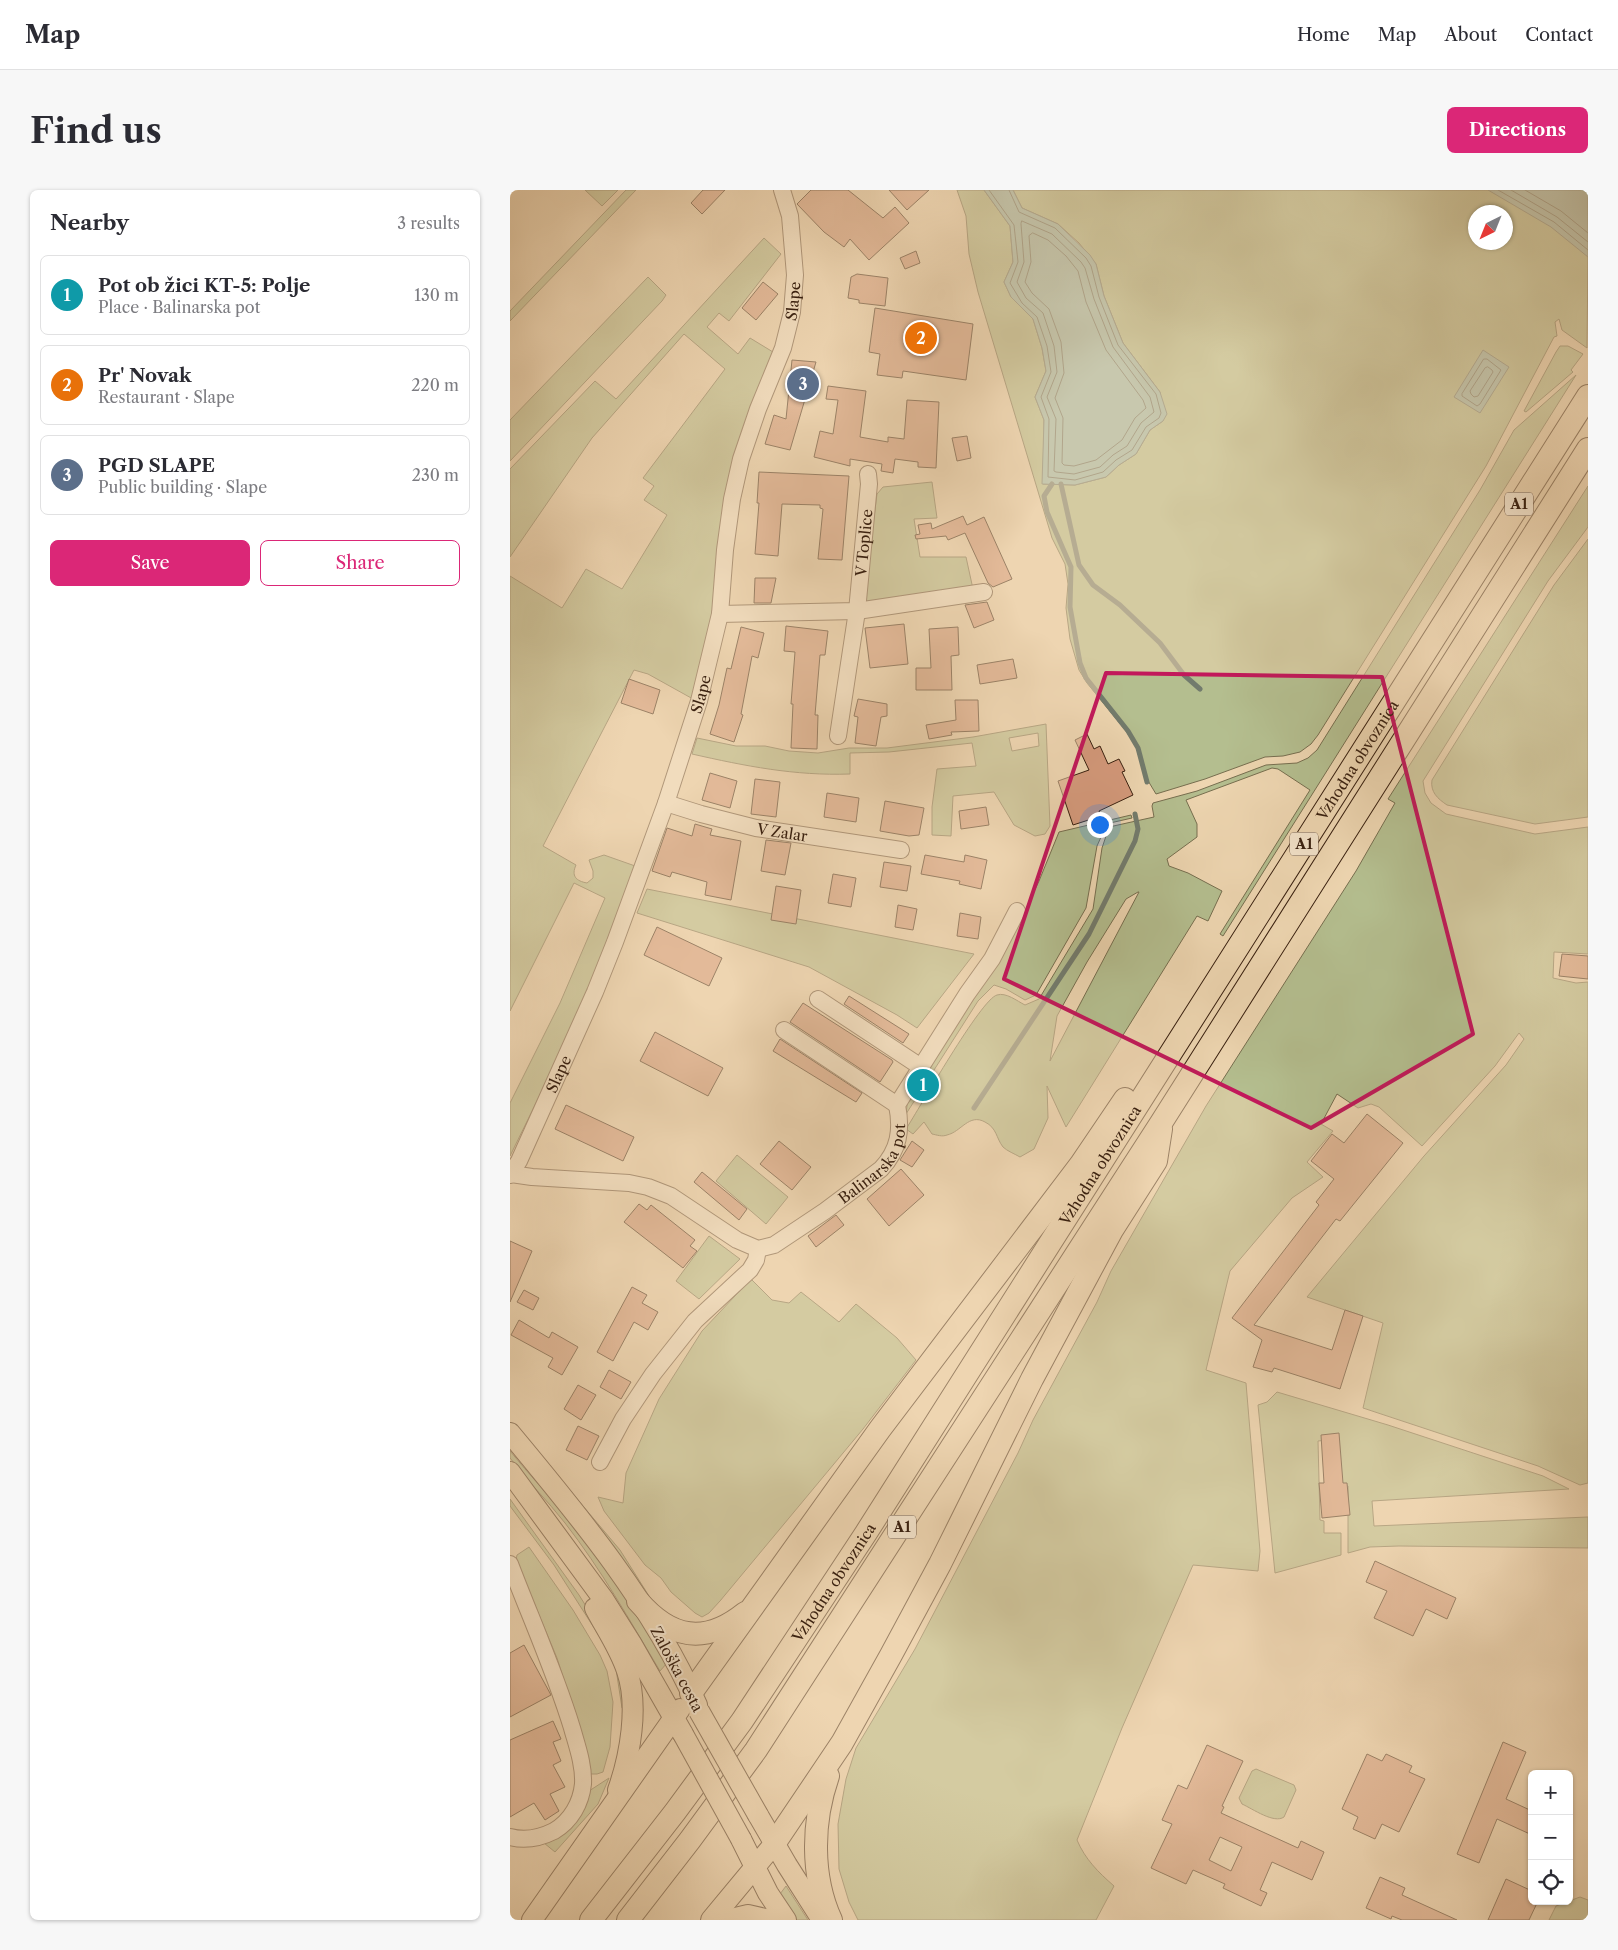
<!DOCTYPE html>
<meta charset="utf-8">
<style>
:root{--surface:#fff;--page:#f7f7f7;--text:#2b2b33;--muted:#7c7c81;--line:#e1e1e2;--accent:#db2777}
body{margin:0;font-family:"Libre Caslon Text",serif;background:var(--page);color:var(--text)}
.controls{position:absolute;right:15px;bottom:15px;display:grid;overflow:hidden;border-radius:8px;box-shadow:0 1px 4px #0004}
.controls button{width:45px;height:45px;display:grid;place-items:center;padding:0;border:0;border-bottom:1px solid var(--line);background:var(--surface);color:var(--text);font:25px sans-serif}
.compass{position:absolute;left:958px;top:15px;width:45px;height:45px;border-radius:50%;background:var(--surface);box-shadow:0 1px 4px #0004;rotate:223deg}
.you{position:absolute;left:589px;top:634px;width:18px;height:18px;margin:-12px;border:4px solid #fff;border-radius:50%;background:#1a73e8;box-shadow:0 0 0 8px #1a73e833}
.badge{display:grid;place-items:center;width:32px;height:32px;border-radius:50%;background:var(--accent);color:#fff;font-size:16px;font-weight:700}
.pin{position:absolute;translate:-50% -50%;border:2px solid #fff;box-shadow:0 1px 5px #0006}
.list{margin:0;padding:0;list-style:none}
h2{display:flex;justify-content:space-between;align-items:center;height:65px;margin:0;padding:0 20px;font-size:21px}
h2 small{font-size:16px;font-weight:400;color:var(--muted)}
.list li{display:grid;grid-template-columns:32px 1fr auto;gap:15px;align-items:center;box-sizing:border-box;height:80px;margin:0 10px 10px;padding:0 10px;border:1px solid var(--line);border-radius:8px}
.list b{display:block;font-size:19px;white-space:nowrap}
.list p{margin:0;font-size:16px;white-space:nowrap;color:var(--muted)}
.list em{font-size:16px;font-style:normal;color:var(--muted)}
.actions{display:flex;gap:10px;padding:15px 20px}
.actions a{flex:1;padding:11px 0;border:1px solid var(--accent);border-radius:8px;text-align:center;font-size:18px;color:var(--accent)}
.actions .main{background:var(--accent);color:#fff}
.icon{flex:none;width:28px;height:28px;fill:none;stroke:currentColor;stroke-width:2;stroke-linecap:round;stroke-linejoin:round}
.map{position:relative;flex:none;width:1078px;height:1730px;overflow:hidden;border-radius:8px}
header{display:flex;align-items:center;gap:30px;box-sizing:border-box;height:70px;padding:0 25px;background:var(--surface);border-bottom:1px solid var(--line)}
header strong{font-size:24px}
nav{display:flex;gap:28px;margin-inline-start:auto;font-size:18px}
.intro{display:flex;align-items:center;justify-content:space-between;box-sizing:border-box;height:120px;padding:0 30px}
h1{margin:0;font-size:35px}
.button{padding:12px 22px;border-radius:8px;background:var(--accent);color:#fff;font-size:18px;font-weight:700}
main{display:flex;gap:30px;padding:0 30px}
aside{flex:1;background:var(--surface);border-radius:8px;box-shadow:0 1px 4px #0004}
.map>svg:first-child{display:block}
</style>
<header>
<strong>Map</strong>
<nav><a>Home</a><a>Map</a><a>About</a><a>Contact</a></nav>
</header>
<div class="intro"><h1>Find us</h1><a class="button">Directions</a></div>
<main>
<aside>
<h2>Nearby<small>3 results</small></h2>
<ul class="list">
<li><span class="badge" style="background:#0f9aa8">1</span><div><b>Pot ob žici KT-5: Polje</b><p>Place · Balinarska pot</p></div><em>130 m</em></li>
<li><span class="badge" style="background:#e8710a">2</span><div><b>Pr' Novak</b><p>Restaurant · Slape</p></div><em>220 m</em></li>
<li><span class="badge" style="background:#5c6f8a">3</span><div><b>PGD SLAPE</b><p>Public building · Slape</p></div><em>230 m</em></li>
</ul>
<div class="actions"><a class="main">Save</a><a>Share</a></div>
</aside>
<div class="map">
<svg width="1078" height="1730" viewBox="0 0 1078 1730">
<rect width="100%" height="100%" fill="#eed6b1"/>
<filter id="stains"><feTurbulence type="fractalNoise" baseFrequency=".004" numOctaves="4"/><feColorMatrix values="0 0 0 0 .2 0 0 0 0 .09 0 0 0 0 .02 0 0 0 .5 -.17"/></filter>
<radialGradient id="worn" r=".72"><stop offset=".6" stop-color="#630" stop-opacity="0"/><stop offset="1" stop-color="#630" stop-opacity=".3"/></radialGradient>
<g fill="#b4be8f" stroke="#766e4f" fill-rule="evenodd">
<polygon points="75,0 108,0 92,16"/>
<polygon points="116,0 126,0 0,131 0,121"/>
<path d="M447 0H474L500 36 503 72 494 92 501 107 523 129 532 158 536 181 525 207 534 230 533 294 565 295 596 287 609 275 626 264 640 240 653 231 650 202 613 153 594 106 586 74 569 53 548 34 512 18 503 0H986L1020 20 1078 64 1077 158 1052 140 1049 129 1045 132 1047 146 1044 147 976 276 808 545 801 554 790 562 773 566 755 567 695 589 646 604 634 584 630 562 616 541 577 493 569 480 560 449 556 418 558 394 555 374 542 348 468 102 459 64 456 26ZM966 22H996V52H966Z"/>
<path d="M254 48 271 64 219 131 209 123 197 137 228 164 240 148 263 162 202 435 183 509 138 484 124 480 33 656 66 675C61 686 66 691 77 693L83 688V681L79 670 94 665 128 677 102 743 52 860 0 966V913L50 813 95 708 64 693 0 821V386L52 418 76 379 112 399 157 325 134 310 144 296 133 288 215 179 174 144 82 248 0 367V279L85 191 106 209Z"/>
<polygon points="138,87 156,105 152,111 0,271 0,230"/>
<polygon points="1050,156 1058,156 1073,164 1061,180 1063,182 1016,222 1014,221 1046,162"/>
<path d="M1066 185 713 746 710 744 800 600 768 579 762 578 676 610 687 634V647L657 669 659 676 678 683 712 701 698 731 687 726 556 937 537 896 538 928 524 959 510 967C505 964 497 961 493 957 486 948 487 938 475 932 459 923 451 942 437 945 432 947 427 945 422 944L414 932 403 944 396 939C409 919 471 809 487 805 496 802 507 811 515 815L529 809 583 719 592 658 599 637 644 627 642 616 643 613 687 601 756 575 787 573 798 568 807 560 970 300 1004 240ZM628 702H629L540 871 547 826 577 772 616 709Z"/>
<polygon points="422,292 427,328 404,329 410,367 456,367 463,399 353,414 367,304 373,297"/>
<path d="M1078 296V337L1038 391 913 591 915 603 921 613 936 624 1025 644 1078 637V764L1044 762 1043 788 1066 793 1078 792V1293L1070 1295 1028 1276 853 1218 873 1133 797 1107 914 966 996 875 1014 849 1009 843 985 876 912 956 869 917 861 914 848 918 827 904 811 934 823 941 797 972 813 987 782 1008 720 1081 696 1180 736 1193 750 1361 748 1381 683 1375 612 1538 567 1650C575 1669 588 1682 604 1696L586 1730H348L339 1712 329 1679 328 1634 336 1589 346 1558 405 1459 508 1263 523 1230 587 1112 601 1081 696 916 846 681 885 613 878 609Z"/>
<path d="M1078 349V627L1025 634 937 615C928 609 920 602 922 590L1044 395Z"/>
<path d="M536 534 540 636 535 644 525 646 504 635 484 602 443 606 441 646 422 645V617L427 579 466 576 462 553 379 562 340 563V584C285 586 235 576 182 564L187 548 226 556H255L279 561 308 563 339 558H377L463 547ZM528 543 529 556 502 561 499 548Z"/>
<polygon points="621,625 622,628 600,633 595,638 587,656 576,718 526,805 515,810 496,799 484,795 468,811 396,924 398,908 502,748 529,691 549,642"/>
<polygon points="137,699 464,764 407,838 387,825 299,777 127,723"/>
<polygon points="227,965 278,1007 256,1034 206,991"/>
<polygon points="199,1046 230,1069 189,1109 166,1091"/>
<polygon points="241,1089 262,1110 279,1113 291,1102 329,1132 346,1114 387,1148 406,1170 353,1239 210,1411 199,1423 192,1427 185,1423 161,1402 151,1388 135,1375 94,1321 88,1307 113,1313 116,1283 149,1209 192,1141"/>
<polygon points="767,1202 878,1235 1033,1286 1059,1299 862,1311 864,1336 1078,1327 1078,1358 889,1356 860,1357 838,1363 838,1296 829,1295 827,1249 808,1251 810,1330 814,1331 814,1343 831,1343 831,1365 765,1383 748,1215 757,1212"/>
<path d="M0 1261C19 1285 41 1307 60 1330 96 1375 126 1424 157 1473L150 1481C120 1431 91 1379 55 1333 37 1310 17 1291 0 1268Z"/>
<polygon points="57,1297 110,1360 151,1425"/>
<polygon points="0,1309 69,1405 99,1453 104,1463 116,1522 112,1518 106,1479 93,1452 44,1375 0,1316"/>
<polygon points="19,1357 63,1420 90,1465 97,1481 103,1512 100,1557 93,1582 87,1584 80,1584 63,1518 47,1468 6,1370 7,1365"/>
<path d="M746 1579 784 1595 786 1600 774 1627C764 1634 743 1619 732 1614L729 1608 742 1581Z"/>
<polygon points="99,1588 88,1614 45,1662 34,1653 79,1601"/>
<polygon points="276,1696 298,1730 286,1730 270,1704"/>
<polygon points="1070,1707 1078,1710 1078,1730 1039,1730 1046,1716"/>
</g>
<g fill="#99b9ac" stroke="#727b6d">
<polygon points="474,0 503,0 512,18 548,34 580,65 586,74 594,106 613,153 650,202 657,224 653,231 640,240 626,264 609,275 596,287 565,295 532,294 534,230 525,207 536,181 532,158 523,129 501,107 494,92 503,72 500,36"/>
<polygon points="978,0 1078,0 1078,67 1041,37"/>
<polygon points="973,160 999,177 970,223 944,207"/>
</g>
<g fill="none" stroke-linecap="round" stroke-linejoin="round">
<g stroke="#686c5e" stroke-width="1">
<polyline points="479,0 504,35 508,72 500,93 512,113 527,127 537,156 541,182 531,207 539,229 538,287 565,290 593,282 606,270 622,260 636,237 649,228 651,223 646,204 608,155 589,107 581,76 576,68 545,38 509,22 499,0"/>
<polyline points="988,0 1044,32 1078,60"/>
<polyline points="1001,0 1047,27 1078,52"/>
<polyline points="1015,0 1051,21 1078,43"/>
<polygon points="512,31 542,44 571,72 575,78 584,109 603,157 640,207 644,222 631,233 617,256 603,265 590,277 564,284 546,282 544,281 546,229 537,207 547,182 544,156 533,123 516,108 507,92 514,72 511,34"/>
<polygon points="523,43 538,50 556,66 568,81 576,112 596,160 633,210 636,218 625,228 612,250 586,270 564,276 554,275 552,273 553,228 545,208 554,183 551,152 539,119 522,103 515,92 521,72 519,46"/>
<polygon points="974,169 977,169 991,180 970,214 967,216 952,206 952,204"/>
<polygon points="978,177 982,180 983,182 968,206 964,207 961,204 960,201 975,178"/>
</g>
<g stroke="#727b6d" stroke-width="5">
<polyline points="542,294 534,306 537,322 561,377 560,417 570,473 576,488 618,541 628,558 637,592"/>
<polyline points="551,294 569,375 583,395 610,415 650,453 674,485 690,499"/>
<polyline points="464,918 579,744 625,651 628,639 625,624"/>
</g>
</g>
<g fill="#d59a7c" stroke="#381f0f" fill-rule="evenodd">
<polygon points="193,0 215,0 192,24 181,13"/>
<polygon points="301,0 338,0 373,28 385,17 399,33 359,70 340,49 334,57 314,42 287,14"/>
<polygon points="379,0 419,0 397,20"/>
<polygon points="406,61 410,73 395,79 390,68"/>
<polygon points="347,84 378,88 375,116 349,113 349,110 338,108 341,87"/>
<polygon points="253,92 268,104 246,130 232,118"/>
<polygon points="365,118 463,134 456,190 393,181 392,188 367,185 370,164 359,162"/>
<polygon points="282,170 306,172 280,260 255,254 264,225 276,229"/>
<polygon points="318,196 356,201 350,247 378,252 378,247 394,249 397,210 429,212 426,278 408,277 408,272 385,269 383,283 371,281 372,274 340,269 340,276 304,267 310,241 323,244 328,210 316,209"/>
<polygon points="457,246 461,268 447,271 442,248"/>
<polygon points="249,282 339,286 332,370 308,369 313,319 310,318 310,315 272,314 268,366 245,364 249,313 247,313"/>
<polygon points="453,326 457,335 474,327 502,389 483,397 478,393 455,343 438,350 436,346 406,349 405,345 410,344 408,335 421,333 422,339"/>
<polygon points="245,388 266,388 261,413 244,413"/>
<polygon points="477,412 484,430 464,438 455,415"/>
<polygon points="394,434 398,474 360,478 355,438"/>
<polygon points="276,436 318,441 315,465 310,465 305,525 308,525 307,559 281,558 283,514 281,514 285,462 274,461"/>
<polygon points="231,437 254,443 248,468 242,466 231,524 233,525 224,552 200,544 209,515 217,478 221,479"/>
<polygon points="448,437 449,465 441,466 442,500 406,500 406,478 421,478 419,439"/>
<polygon points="503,469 507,488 470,494 467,475"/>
<polygon points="119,489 150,500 143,524 111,513"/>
<polygon points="348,509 377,514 377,526 371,527 366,556 345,553 348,527 344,526"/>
<polygon points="445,510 468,510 469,541 441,542 442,545 419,549 416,535 446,530"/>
<polygon points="577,544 584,559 590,556 598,574 609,569 615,581 612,582 623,605 589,621 591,626 563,635 548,591 579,580 565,550"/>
<polygon points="200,583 227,591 220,618 192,610"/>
<polygon points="245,589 270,592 266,627 241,624"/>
<polygon points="317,603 349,608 346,632 314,627"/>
<polygon points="375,611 414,618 409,645 399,646 370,641"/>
<polygon points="476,617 479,635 451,639 449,621"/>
<polygon points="185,634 202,639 200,645 231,651 221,710 195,705 197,692 162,682 160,687 142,681 157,638 182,646"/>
<polygon points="256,650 281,653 275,685 251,681"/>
<polygon points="415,665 454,672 455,665 477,670 471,699 449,694 450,691 411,684"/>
<polygon points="374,672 401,676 397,701 370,697"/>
<polygon points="323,684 346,688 341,717 318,713"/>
<polygon points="266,696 291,700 286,734 261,730"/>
<polygon points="388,715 407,719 403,740 385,737"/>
<polygon points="450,723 471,727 468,749 447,746"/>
<polygon points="147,737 212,768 199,796 134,765"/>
<polygon points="1052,764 1078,766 1078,789 1049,786"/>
<polygon points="339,806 399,844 393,853 334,814"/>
<polygon points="293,813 382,870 383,872 370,892 280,832"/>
<polygon points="145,842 213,878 198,906 130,871"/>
<polygon points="270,849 352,903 346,912 263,861"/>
<polygon points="56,915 124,947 113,971 45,939"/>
<polygon points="857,924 893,953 830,1031 826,1029 744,1135 822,1160 835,1120 853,1126 830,1199 764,1178 762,1182 743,1177 752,1150 722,1128 809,1015 806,1012 824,989 801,971 822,944 834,953"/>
<polygon points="269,951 301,977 282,1000 250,974"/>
<polygon points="402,951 414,960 402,977 390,970"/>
<polygon points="391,979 414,1005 379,1036 357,1009"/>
<polygon points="192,982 237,1019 229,1030 184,992"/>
<polygon points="129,1014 137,1020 141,1015 185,1050 180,1056 187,1061 173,1078 114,1032"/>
<polygon points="326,1025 334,1035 306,1057 298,1046"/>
<polygon points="0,1051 22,1061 0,1112"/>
<polygon points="122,1097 137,1105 132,1113 148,1122 138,1140 124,1132 103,1171 87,1162"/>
<polygon points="14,1100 29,1108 23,1120 7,1112"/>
<polygon points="9,1130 39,1148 42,1142 68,1157 52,1185 38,1177 43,1168 1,1145"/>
<polygon points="99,1180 121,1192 111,1209 90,1197"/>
<polygon points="68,1195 86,1205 71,1230 54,1219"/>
<polygon points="68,1236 89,1246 77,1270 56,1260"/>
<polygon points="829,1243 833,1293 837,1293 840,1325 812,1328 809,1293 814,1293 811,1245"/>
<polygon points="865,1371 946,1408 937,1429 916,1419 903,1446 864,1428 877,1401 856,1392"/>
<polygon points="14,1455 41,1505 0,1527 0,1463"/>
<polygon points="43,1531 51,1549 43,1552 51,1571 43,1575 55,1597 40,1604 49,1621 35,1630 24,1613 0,1627 0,1550"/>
<polygon points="993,1552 1016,1562 996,1609 1022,1621 1022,1645 987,1629 969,1673 947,1664"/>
<path d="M697 1555 733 1571 712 1616 714 1617 711 1623 788 1658 791 1651 814 1662 802 1690 762 1672 750 1700 757 1703 751 1716 713 1698 715 1694 683 1680 676 1694 641 1678 662 1634 652 1630 668 1595 677 1599ZM710 1647 732 1657 721 1681 699 1670Z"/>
<polygon points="857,1564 872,1571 876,1564 902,1576 899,1582 915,1589 889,1642 872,1634 865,1649 843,1639 848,1627 832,1619"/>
<polygon points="870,1687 895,1698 892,1705 947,1730 892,1730 882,1726 881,1729 856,1718"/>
<polygon points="996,1689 1022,1701 1022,1711 1028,1711 1019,1730 978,1730"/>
</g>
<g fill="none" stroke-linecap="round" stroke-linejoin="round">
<defs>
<g id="minor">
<polyline points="210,424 347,421 474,402"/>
<path id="s1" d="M328 546 347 421 359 294 358 284"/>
<path id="s2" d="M156 613 191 624 246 638 391 660"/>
<polyline points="308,809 411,877"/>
<polyline points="274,840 387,915"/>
<path id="s3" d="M1 984 22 987 119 993 138 997 161 1006 227 1050 248 1059 264 1055 315 1021 371 979C389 960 392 940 387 915L457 804 482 769 507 721"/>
<path id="s4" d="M0 985 9 971 85 802 105 752 156 613 189 511 210 424 215 360 222 309 231 269 248 219 273 158 282 122 285 85 280 26 272 0"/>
<polyline points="90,1272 113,1229 143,1184 185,1131 240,1080 246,1070 248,1059"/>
<path d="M0 1374C21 1429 45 1482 62 1538 67 1556 74 1575 73 1594 71 1613 61 1631 44 1641 30 1648 15 1651 0 1647"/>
</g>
<g id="major">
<path d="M0 1243C70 1327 142 1414 187 1515"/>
<polyline points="0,1282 94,1410 121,1453 173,1544"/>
<path d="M85 1418C96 1439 110 1459 117 1481 129 1516 120 1566 108 1600"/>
<polyline points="248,1625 277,1675 312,1730"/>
<polyline points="231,1649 258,1703 276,1730"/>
<polyline points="22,1730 170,1519"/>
<polyline points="201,1730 264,1654"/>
<polyline points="217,1730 238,1725 260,1730"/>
</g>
<g id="highway">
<path d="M128 1411C161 1449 195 1455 235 1423"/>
<polyline points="181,1503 370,1239 571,974 615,909"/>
<path d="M318 1586C302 1632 301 1686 321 1730"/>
<polyline points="264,1654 332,1553 381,1465 430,1374 522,1189 602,1040 646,971 651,939"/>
<path id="s5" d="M81 1730 165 1622 232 1531 356 1343 1078 206"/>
<polyline points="118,1730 180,1650 246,1560 651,933 1078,259"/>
</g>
</defs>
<use href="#minor" stroke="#664d38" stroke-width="18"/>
<use href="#major" stroke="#381f0f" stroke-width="22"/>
<use href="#highway" stroke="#381f0f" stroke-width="24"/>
<use href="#minor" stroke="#f4e4cc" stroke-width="16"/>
<use href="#major" stroke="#eed6b1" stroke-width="20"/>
<use href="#highway" stroke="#eed6b1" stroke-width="22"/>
<defs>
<g id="major-bridge">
<polyline points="189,1521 248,1625"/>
<polyline points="173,1544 231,1649"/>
</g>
</defs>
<use href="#major-bridge" stroke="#381f0f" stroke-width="22" stroke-linecap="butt"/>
<use href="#major-bridge" stroke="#eed6b1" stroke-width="20"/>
</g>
<path d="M0 0H1078V1730H0ZM596 483 872 487 963 844 801 938 494 789Z" fill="#eed6b1" fill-opacity=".55" fill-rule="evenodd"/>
<path fill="none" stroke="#c2185b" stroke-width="4" stroke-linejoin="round" d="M596 483 872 487 963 844 801 938 494 789Z"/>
<g text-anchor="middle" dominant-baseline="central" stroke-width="4" stroke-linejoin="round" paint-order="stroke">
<g fill="#f4e4cc" stroke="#705a48" stroke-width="1">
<rect x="995" y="302.5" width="28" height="23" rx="4"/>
<rect x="780" y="642.5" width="28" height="23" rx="4"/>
<rect x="378" y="1325.5" width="28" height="23" rx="4"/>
</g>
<g font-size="14" font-weight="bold" fill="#381f0f">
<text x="1009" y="314">A1</text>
<text x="794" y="654">A1</text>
<text x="392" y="1337">A1</text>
</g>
<g font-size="15" fill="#381f0f" stroke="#f4e4cc">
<text stroke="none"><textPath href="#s4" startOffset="924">Slape</textPath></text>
<text stroke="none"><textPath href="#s1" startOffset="195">V Toplice</textPath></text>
<text stroke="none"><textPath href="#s4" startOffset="518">Slape</textPath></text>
<text stroke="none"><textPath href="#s5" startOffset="1391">Vzhodna obvoznica</textPath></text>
<text stroke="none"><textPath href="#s2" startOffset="120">V Zalar</textPath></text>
<text stroke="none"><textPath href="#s4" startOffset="112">Slape</textPath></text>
<text stroke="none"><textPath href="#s3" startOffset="412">Balinarska pot</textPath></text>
<text stroke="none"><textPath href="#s5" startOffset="911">Vzhodna obvoznica</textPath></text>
<text stroke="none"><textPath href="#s5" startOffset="416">Vzhodna obvoznica</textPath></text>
<text transform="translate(167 1479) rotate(62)">Zaloška cesta</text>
</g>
</g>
<rect width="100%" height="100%" filter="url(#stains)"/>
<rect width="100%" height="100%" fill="url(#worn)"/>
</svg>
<div class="controls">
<button>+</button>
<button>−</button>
<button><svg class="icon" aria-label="locate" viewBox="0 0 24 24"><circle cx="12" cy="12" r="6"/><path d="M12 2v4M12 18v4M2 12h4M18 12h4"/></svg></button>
</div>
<svg class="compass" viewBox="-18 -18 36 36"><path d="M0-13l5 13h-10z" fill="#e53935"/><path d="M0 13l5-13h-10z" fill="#7c7c81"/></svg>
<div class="you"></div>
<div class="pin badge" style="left:413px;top:895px;background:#0f9aa8">1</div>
<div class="pin badge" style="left:411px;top:148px;background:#e8710a">2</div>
<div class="pin badge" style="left:293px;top:194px;background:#5c6f8a">3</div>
</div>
</main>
